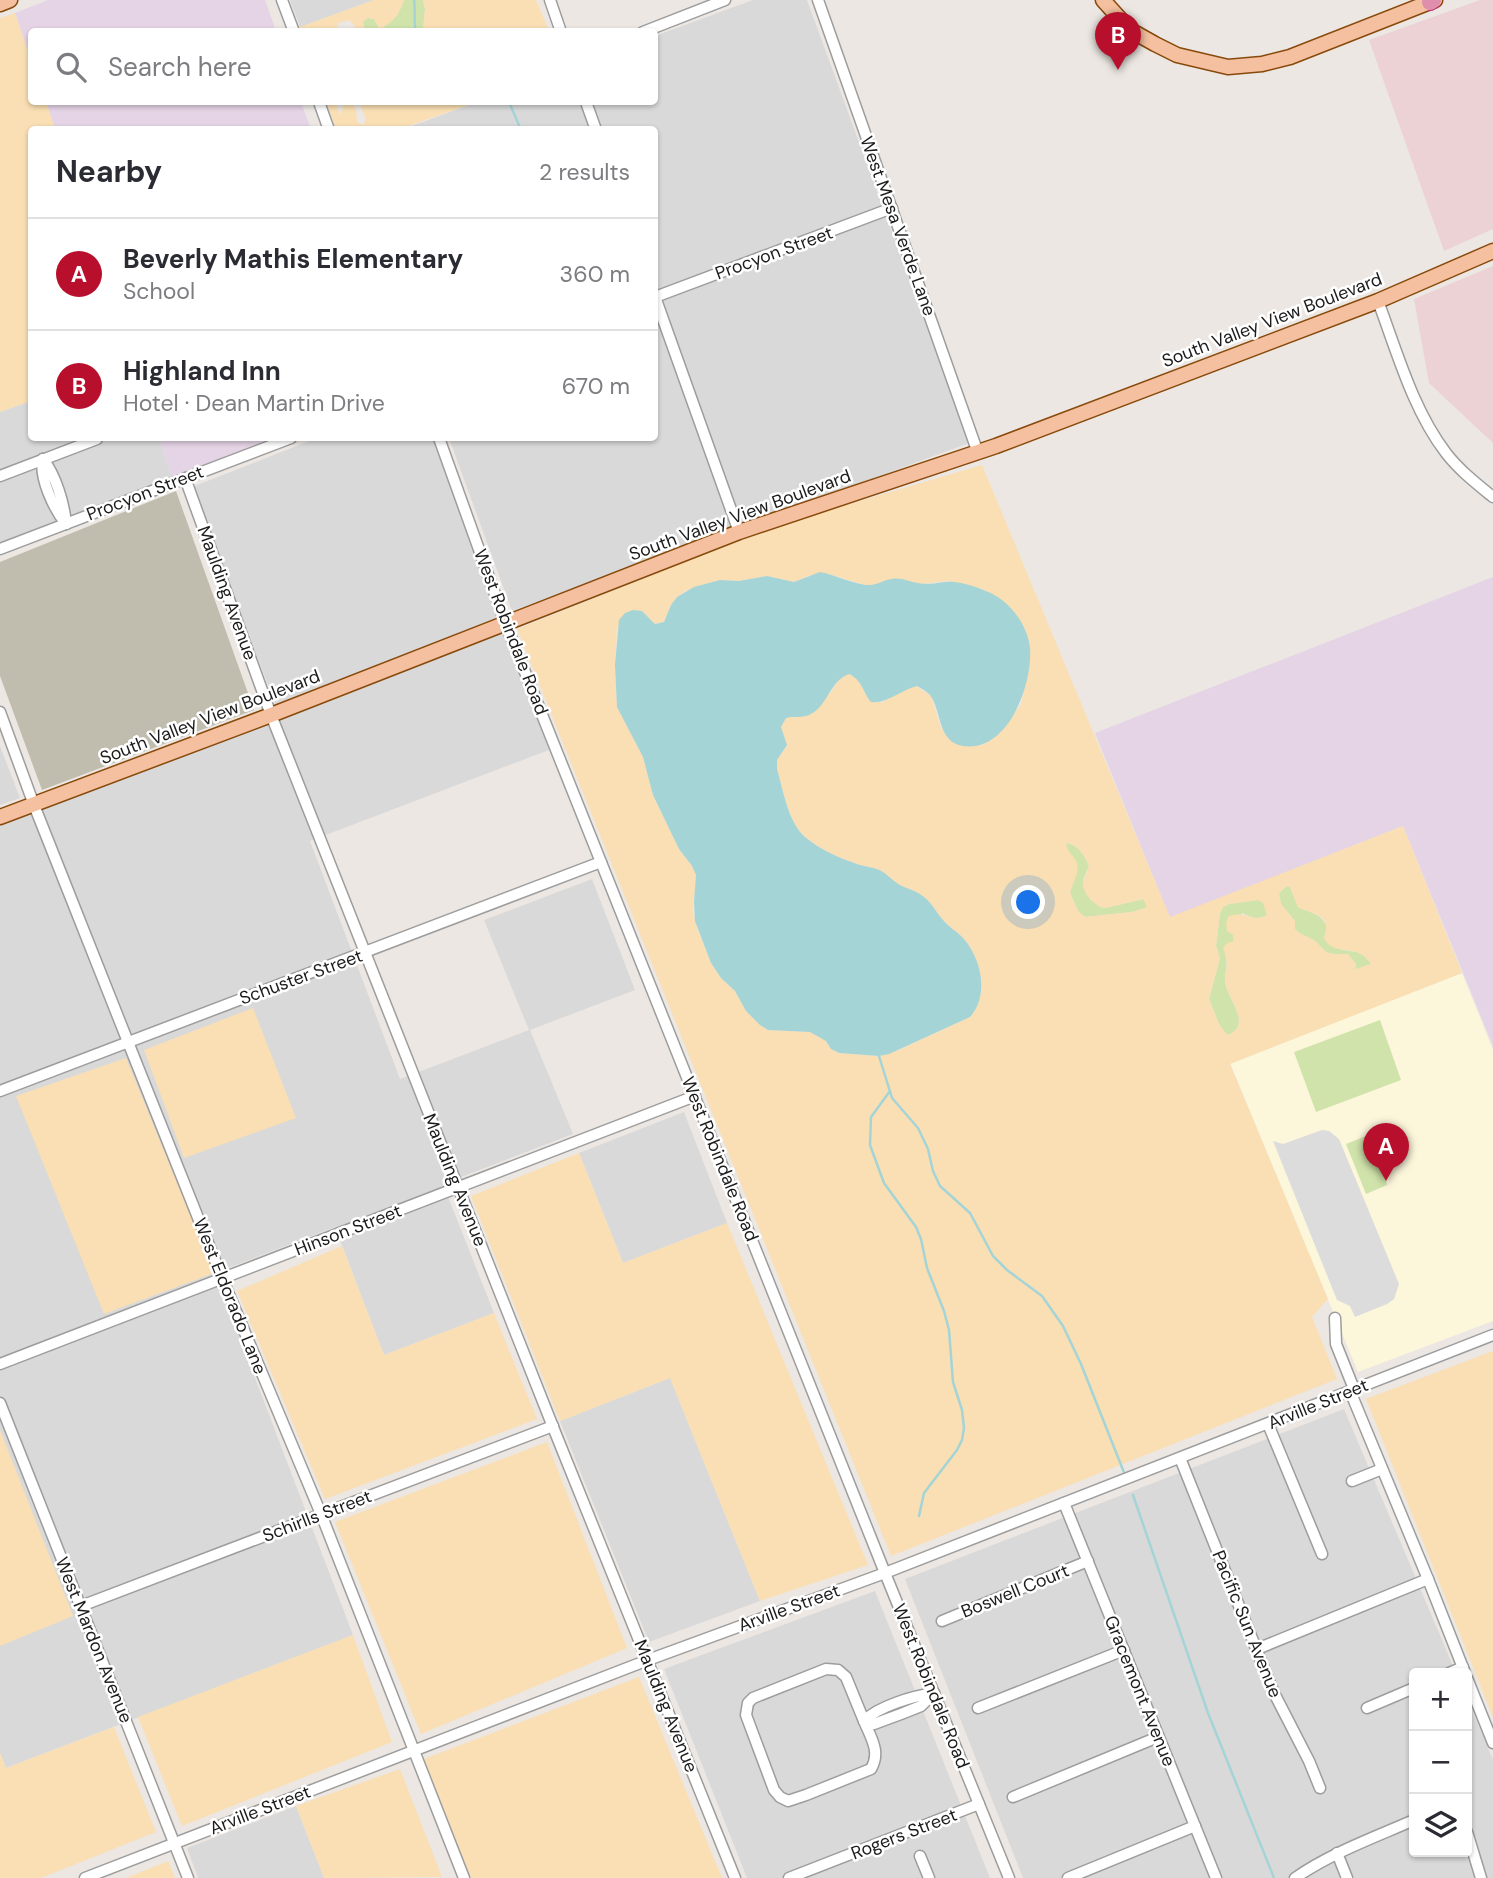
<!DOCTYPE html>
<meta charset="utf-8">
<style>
:root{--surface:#fff;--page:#f7f7f7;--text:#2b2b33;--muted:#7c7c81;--line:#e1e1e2;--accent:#b80f2c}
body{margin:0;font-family:"DM Sans",sans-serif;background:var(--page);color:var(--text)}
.controls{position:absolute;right:21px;bottom:21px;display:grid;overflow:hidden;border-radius:7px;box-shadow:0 2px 5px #0004}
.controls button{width:63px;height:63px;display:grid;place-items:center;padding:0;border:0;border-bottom:2px solid var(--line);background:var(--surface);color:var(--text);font:35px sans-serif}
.you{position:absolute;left:1029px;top:903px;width:24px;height:24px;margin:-18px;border:5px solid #fff;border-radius:50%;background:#1a73e8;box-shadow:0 0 0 10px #1a73e833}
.badge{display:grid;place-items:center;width:46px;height:46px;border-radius:50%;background:var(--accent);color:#fff;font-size:23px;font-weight:700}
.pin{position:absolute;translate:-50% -58px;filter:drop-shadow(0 2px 4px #0008)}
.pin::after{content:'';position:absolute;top:37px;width:24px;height:21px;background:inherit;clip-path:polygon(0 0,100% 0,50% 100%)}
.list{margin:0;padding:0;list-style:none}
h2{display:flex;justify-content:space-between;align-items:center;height:91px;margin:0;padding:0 28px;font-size:30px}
h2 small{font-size:23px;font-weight:400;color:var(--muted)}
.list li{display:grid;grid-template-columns:46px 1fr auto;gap:21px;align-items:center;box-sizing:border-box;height:112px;padding:0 28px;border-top:2px solid var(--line)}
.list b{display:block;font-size:26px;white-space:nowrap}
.list p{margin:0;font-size:23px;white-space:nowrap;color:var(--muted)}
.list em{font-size:23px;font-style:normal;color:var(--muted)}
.icon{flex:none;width:38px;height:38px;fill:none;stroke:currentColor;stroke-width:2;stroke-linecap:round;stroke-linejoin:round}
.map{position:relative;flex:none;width:1493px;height:1878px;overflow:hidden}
.search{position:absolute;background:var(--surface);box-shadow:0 2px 5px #0004;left:28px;top:28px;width:630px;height:77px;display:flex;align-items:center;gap:18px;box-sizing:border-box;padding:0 24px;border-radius:7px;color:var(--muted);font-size:26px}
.panel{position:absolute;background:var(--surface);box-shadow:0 2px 5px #0004;left:28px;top:126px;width:630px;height:315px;border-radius:7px}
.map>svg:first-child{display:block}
</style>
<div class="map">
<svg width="1493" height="1878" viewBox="0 0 1493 1878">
<rect width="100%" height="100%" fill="#ece7e2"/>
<g fill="#dad9d9">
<polygon points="290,0 374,0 300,27"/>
<polygon points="753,0 807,0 969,443 512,611 449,438 654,438 654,130 401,130 477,102 654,102 655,36"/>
<polygon points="31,401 32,438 159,438 172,477 0,542 0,412"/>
<polygon points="317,438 433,438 549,750 310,841 400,1079 529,1030 484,920 592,879 635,990 530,1030 573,1134 443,1184 494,1313 384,1355 335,1227 215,1273 353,1635 6,1768 0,1753 0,826 281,719 192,487"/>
<polygon points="0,746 20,798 0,805"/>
<polygon points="684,1112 727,1223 623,1263 579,1153"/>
<polygon points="670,1378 760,1601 649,1642 560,1421"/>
<polygon points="1344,1409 1456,1673 1414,1673 1414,1852 1467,1852 1467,1698 1493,1760 1493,1878 1023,1878 905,1579"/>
<polygon points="875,1591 990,1878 747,1878 664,1669"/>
<polygon points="296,1806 324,1878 198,1878 187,1848"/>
</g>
<g fill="#ecd2d5">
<polygon points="1480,0 1493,0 1493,229 1444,251 1369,40"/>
<polygon points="1493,266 1493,443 1429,383 1414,299"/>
</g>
<g fill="#e5d4e5">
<polygon points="48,0 265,0 276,31 32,32 31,61 15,13"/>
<polygon points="46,102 301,102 311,129 55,129"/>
<polygon points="159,438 272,438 172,477"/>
<polygon points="1493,577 1493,1046 1403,826 1170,918 1095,733"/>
</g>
<polygon fill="#fcf6db" points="1462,973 1493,1050 1493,1321 1358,1372 1230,1063"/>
<polygon fill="#c0bdae" points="176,491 254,710 42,790 0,676 0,562"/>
<g fill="#d0e3ab">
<path d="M404 0H423L425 9 423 31H365L362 22 368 18 374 19 380 30C395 18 397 19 404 0Z"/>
<path d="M1066 843C1079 845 1084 855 1089 866L1083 880 1098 906 1105 908 1144 899 1148 907 1132 912 1085 917 1078 911 1070 893 1072 885Z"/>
<path d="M1287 886 1290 887 1298 907C1310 913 1321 913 1327 927L1324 938C1327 940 1330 944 1333 946 1347 955 1359 945 1371 964L1356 970V964L1348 955 1332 954 1326 952 1314 940 1299 933 1295 929V921L1281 904 1279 893Z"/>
<path d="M1258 900 1264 903 1267 915C1257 921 1252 917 1242 913L1233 935 1234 942 1225 955C1229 964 1224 972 1225 982 1227 999 1254 1026 1227 1035L1219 1024 1209 999 1220 958 1216 946 1220 913 1223 907 1229 904Z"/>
<polygon points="1380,1020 1401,1080 1316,1112 1294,1052"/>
<polygon points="1376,1132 1387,1185 1366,1194 1346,1144"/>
</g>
<g fill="#f9dfb3" fill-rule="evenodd">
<path d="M374 0H404C397 19 395 18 380 30L374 19 368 18 363 22 365 31H356L354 25 349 20 338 23V31H302L300 27Z"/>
<polygon points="423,0 536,0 549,31 423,31 425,9"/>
<polygon points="15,13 31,61 32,102 46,102 55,129 32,130 31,401 0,412 0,18"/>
<polygon points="326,102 335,102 340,115 345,103 352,103 356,109 357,122 363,125 366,119 359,102 477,102 400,129 336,129"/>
<path d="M982 465 1170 917 1403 826 1462 973 1230 1064 1328 1299 1312 1317 1337 1379 891 1556 517 629 775 526ZM829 574 865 585H874L893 579 920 584 948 581 967 585 985 590 1019 621 1028 638 1030 656 1023 694 1021 704 1010 720 991 740 982 745 962 746 946 735 940 725 931 696 916 686 898 693 881 703 865 694C863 684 859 679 849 674L840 678 831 692 805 717 795 716 786 718 781 727 787 746 777 760V769C783 790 789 823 805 837 820 849 839 858 857 864 865 867 875 867 883 872 889 876 893 881 900 885 908 889 917 891 924 897 933 904 937 914 944 921 950 928 958 932 964 939 982 960 989 996 970 1017L899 1050 879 1056 839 1053 831 1049 826 1041 818 1036 810 1032 768 1030 760 1025 746 1011 735 991 721 978 711 963 699 933 693 912 696 875 692 866 679 849 653 795 643 757 617 707 615 665 617 628 642 611 655 624 664 622 671 605 677 597 685 591 720 580 739 581 767 576 794 582 811 575ZM1066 843C1079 845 1084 855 1089 866 1088 872 1084 877 1083 883 1083 894 1094 906 1105 908L1143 899 1147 907 1132 912 1085 917 1078 911 1070 893C1073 882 1082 869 1075 859 1070 852 1067 851 1066 843ZM1287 886 1290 887 1298 907C1314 915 1332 913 1324 938 1333 958 1357 941 1371 964L1356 969V964L1348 954H1332L1326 952 1314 940 1299 933 1295 929V921L1281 904 1279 893ZM1258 900 1263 903 1267 915C1253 924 1242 908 1228 917L1226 924 1227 931 1233 935 1234 941 1227 943 1223 948C1225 954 1227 959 1227 964 1227 970 1225 976 1225 981 1227 998 1254 1026 1227 1035L1219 1024 1209 999 1220 958 1216 946 1220 913 1223 907 1229 904Z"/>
<polygon points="253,1008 296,1118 184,1158 144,1050"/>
<polygon points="126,1058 214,1273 104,1314 16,1096"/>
<polygon points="579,1153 623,1263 727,1223 868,1565 760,1601 670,1378 560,1421 471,1196"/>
<polygon points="342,1246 384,1355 494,1313 537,1419 325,1499 237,1291"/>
<polygon points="1493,1351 1493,1717 1366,1399"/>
<polygon points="0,1430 73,1616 0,1646"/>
<polygon points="547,1442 627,1648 421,1734 335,1522"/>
<polygon points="353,1635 392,1742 182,1826 138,1717"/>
<polygon points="639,1677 722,1878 471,1878 424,1759"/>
<polygon points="114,1727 156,1832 41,1878 0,1878 0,1753 6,1768"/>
<polygon points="400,1769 442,1877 324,1878 296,1806"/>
<polygon points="168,1861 175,1878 126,1878"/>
</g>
<polygon fill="#dcdcdc" points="1322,1130 1329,1131 1339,1139 1399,1284 1394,1299 1387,1304 1355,1317 1350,1306 1337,1300 1273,1141 1283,1144"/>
<path fill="#a5d4d7" d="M820 572C835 575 851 583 866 585 876 586 883 580 892 579 901 577 910 582 918 583 927 585 936 583 945 582 958 580 985 589 996 596 1013 606 1028 627 1030 648 1033 684 1008 753 963 746 937 742 942 711 930 695 926 691 921 688 917 686 901 690 887 704 871 702 862 691 863 681 849 674 829 681 828 707 809 715 802 718 793 716 786 718L781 727 787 745 777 760V769C783 790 788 822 805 837 819 849 839 858 857 864 865 867 875 867 883 872 889 876 893 881 900 885 908 889 917 891 924 897 933 904 937 914 944 921 950 928 958 932 964 939 982 960 989 996 970 1017L889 1054 879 1056 839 1053 831 1049 826 1041 810 1032 768 1030 760 1025 746 1011 735 991 721 978 711 963 695 921 694 902 696 875 692 866 679 849 653 795 643 757 617 707 615 665 619 620 625 613 633 610 642 611 655 624 664 622 671 605 677 597 694 587 720 580 739 581 767 576 794 582Z"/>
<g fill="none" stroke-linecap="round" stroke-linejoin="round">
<g stroke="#a5d4d7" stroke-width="2.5">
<path d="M414 0C416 10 413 22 416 32"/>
<polyline points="509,102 521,130"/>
<polyline points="879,1056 892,1098 918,1128 928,1149 933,1171 940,1186 970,1213 993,1256 1007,1270 1042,1296 1063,1326 1081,1364 1125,1475"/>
<polyline points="890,1091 871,1117 870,1145 884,1183 916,1227 921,1239 927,1268 944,1311 949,1330 953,1382 962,1410 964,1428 962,1440 957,1450 924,1493 919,1516"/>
<polyline points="1133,1495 1208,1713 1274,1878"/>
</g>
<defs>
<g id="minor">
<polyline points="282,0 294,32"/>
<polyline points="550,0 561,32"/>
<polyline points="818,0 978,453"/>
<polyline points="643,32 725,0"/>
<polyline points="319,102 329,130"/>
<polyline points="586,102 596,130"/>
<polyline points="654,294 739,532"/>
<polyline points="655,297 892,208"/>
<path d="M1378 301C1397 352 1413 410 1446 453 1459 470 1477 484 1493 497"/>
<polyline points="439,438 505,622 885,1573 1009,1878"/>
<path d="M43 459C39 478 54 509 66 524"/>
<path d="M43 459C56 476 64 503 66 524"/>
<polyline points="0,476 97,439"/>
<polyline points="185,478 271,715 555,1432 735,1878"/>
<polyline points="0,549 291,438"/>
<polyline points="0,712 34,805 128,1042 222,1278 321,1514 464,1878"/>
<polyline points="0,1091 601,862"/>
<polyline points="1335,1318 1336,1344 1354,1389"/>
<polyline points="0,1364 695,1096"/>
<polyline points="1350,1391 1428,1579 1465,1673"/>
<polyline points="0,1403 188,1878"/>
<polyline points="1268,1424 1322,1554"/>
<polyline points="1180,1458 1273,1691 1309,1761 1320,1788"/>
<polyline points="1352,1481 1382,1469"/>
<polyline points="1064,1503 1216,1878"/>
<polyline points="81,1606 553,1426"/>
<polyline points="942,1621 1088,1561"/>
<polyline points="1257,1649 1428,1579"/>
<polyline points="1449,1673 1463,1667"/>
<polyline points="1467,1678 1493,1743"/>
<polyline points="978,1708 1124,1650"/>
<polyline points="1367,1708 1414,1688"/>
<path d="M864 1721C871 1738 881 1752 871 1769L806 1795 788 1801 780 1797 774 1790 746 1715 748 1703 753 1698 826 1669 838 1670 846 1677 864 1721 874 1724 901 1714 921 1706 934 1693"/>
<path d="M864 1721C878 1706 914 1696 934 1693"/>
<polyline points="1013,1797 1158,1737"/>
<polyline points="1467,1832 1481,1878"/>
<polyline points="1337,1853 1347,1878"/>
<polyline points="920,1856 929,1878"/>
<polyline points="85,1878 648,1660 885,1573 1493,1335"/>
<polyline points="789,1878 979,1804"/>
<polyline points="1068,1878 1195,1826"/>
<path d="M1295 1878C1331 1853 1373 1838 1414 1820"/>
</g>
<g id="major">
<polyline points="1103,0 1130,30 1155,44 1177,55 1228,67 1262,64 1290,57 1435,0"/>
<polyline points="0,4 10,0"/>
<polyline points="0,817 271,715 739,532 996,446 1378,301 1493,251"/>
</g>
<polyline id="highway" points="1430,2 1433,0"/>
</defs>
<use href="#minor" stroke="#9d9d9d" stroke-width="13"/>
<use href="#major" stroke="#88490b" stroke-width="17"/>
<use href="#highway" stroke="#c9307f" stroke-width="18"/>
<use href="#minor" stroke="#fff" stroke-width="10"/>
<use href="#major" stroke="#f4c09f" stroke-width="14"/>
<use href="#highway" stroke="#df8eab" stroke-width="16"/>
</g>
<g text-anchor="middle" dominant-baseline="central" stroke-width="5" stroke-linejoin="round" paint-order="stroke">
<g font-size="18" fill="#1c1c1c" stroke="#fff">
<text transform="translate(898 226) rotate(70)">West Mesa Verde Lane</text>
<text transform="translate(774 253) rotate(-20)">Procyon Street</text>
<text transform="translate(1272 320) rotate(-21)">South Valley View Boulevard</text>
<text transform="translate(145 493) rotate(-21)">Procyon Street</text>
<text transform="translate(740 515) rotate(-20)">South Valley View Boulevard</text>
<text transform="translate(227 593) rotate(70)">Maulding Avenue</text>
<text transform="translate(511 632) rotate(69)">West Robindale Road</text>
<text transform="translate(210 717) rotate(-21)">South Valley View Boulevard</text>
<text transform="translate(301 977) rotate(-20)">Schuster Street</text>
<text transform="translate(720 1159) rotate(68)">West Robindale Road</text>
<text transform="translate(455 1180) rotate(68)">Maulding Avenue</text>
<text transform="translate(348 1230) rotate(-21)">Hinson Street</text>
<text transform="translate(230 1296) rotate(68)">West Eldorado Lane</text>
<text transform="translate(1318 1404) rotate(-22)">Arville Street</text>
<text transform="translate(317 1516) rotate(-21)">Schirlls Street</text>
<text transform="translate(1015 1591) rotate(-22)">Boswell Court</text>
<text transform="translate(789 1608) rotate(-20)">Arville Street</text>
<text transform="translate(1247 1624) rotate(68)">Pacific Sun Avenue</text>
<text transform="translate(94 1640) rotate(68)">West Mardon Avenue</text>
<text transform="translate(931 1686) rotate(68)">West Robindale Road</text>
<text transform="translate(1140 1691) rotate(68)">Gracemont Avenue</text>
<text transform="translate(666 1706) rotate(68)">Maulding Avenue</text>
<text transform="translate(260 1810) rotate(-21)">Arville Street</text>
<text transform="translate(904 1834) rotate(-21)">Rogers Street</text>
</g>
</g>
</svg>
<div class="controls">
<button>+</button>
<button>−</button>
<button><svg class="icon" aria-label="layers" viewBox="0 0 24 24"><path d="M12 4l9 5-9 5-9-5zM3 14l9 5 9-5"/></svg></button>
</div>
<div class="you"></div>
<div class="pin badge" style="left:1386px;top:1181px">A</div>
<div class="pin badge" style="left:1118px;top:70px">B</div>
<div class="search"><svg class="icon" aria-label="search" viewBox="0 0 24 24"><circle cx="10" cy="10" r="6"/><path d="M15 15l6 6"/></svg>Search here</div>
<section class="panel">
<h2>Nearby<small>2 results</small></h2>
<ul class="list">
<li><span class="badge">A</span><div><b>Beverly Mathis Elementary</b><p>School</p></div><em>360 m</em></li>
<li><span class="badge">B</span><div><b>Highland Inn</b><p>Hotel · Dean Martin Drive</p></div><em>670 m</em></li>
</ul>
</section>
</div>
